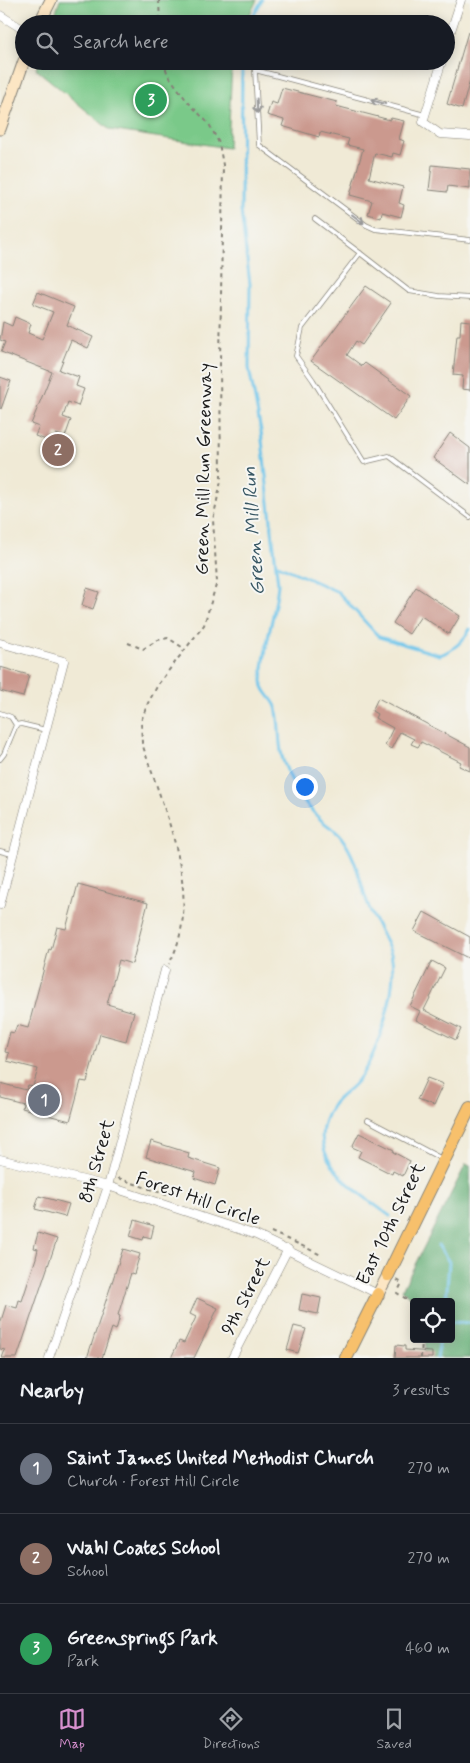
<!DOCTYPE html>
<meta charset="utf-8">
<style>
:root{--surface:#171b24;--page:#242831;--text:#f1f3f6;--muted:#9ea1a6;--line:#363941;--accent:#d690ce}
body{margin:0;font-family:Mynerve,sans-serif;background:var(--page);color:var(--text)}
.controls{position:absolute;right:15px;bottom:15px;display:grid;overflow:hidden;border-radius:5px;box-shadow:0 2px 12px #0003}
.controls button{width:45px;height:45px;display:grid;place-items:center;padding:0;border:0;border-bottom:1px solid var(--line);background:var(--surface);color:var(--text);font:25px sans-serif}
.you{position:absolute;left:304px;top:786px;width:18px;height:18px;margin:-12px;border:4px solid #fff;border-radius:50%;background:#1a73e8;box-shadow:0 0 0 8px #1a73e833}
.badge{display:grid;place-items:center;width:32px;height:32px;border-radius:50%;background:var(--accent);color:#fff;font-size:16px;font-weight:700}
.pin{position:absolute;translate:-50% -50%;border:2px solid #fff;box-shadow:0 1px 5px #0006}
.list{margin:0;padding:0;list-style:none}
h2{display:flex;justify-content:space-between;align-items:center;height:65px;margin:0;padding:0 20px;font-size:21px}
h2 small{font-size:16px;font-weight:400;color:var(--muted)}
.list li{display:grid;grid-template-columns:32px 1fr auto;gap:15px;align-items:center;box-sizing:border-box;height:90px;padding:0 20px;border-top:1px solid var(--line)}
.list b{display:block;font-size:19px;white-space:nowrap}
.list p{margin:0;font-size:16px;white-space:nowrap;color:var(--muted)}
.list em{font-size:16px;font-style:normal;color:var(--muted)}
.icon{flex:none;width:28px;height:28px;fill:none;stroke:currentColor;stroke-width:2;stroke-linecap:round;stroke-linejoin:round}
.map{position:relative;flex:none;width:470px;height:1358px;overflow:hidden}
.search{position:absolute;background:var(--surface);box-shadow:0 2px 12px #0003;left:15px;right:15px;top:15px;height:55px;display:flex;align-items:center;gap:12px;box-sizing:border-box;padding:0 18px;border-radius:28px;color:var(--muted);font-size:19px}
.sheet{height:335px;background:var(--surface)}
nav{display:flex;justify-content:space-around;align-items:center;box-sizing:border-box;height:70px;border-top:1px solid var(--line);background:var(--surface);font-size:14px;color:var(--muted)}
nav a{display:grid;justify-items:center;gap:2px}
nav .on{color:var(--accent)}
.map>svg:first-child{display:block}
</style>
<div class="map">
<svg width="470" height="1358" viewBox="0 0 470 1358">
<rect width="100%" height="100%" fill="#f6f6f2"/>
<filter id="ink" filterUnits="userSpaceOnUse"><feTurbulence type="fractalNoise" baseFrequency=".02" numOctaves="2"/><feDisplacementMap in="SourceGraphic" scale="10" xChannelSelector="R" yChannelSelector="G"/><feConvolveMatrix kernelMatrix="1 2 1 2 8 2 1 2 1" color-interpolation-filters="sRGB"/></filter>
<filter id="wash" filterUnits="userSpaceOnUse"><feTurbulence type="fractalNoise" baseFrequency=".0096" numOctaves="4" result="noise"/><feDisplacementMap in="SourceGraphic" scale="20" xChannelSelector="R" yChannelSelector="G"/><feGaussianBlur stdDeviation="1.12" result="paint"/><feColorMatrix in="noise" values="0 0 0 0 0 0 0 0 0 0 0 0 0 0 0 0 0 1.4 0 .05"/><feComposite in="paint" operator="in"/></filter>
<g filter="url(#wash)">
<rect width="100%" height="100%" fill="#f0ead6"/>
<g fill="#7ac989" stroke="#4b7252">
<polygon points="60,0 257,0 245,24 52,24"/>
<polygon points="39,61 232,61 228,148 110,130 36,69"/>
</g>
<polygon fill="#63ad75" stroke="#406448" points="466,1164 470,1166 470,1358 424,1358 426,1339 451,1339 451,1302 416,1302 402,1290"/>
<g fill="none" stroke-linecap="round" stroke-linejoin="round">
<g stroke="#6cc4ea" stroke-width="3">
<polyline points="249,24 262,0"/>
<path d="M242 61 241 211 250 284 249 368 261 431 278 584C275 617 263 648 262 681 262 692 273 698 276 707 281 725 277 745 284 763 292 784 305 805 321 820 327 826 336 830 341 837 358 859 360 885 370 910 375 924 387 941 391 954 399 987 378 1054 358 1080 351 1090 338 1096 332 1106 299 1156 356 1191 390 1216"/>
<path d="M276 564 338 592 379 637 440 655C454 650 463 642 470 629"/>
<polyline points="438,1245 449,1262 446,1302"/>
<polyline points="451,1322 470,1323"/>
<polyline points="437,1358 440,1339"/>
</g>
</g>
<g id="blocks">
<g fill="#cb998e">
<polygon points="468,32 470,32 470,80 462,109 447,104"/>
<polygon points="282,88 337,102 336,106 390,120 391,118 404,121 399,139 404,141 400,155 393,153 392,157 375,153 369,178 403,187 399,203 404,205 401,217 382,212 381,218 368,214 372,201 350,195 363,149 347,145 349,139 320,132 319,137 282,126 284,120 267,115 271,102 277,104"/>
<polygon points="432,165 470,169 470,189 448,186 447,192 429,190"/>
<polygon points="366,286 391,303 362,345 356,341 347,355 362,366 365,363 411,396 394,420 311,361"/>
<polygon points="38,292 74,307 67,325 93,337 88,348 71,340 59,370 79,377 76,386 84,389 78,406 68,402 63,417 71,420 65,437 56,434 52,442 35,436 39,427 31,424 52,372 1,352 5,342 0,340 3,322 12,326 15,317 31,324 28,333 42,339 53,312 33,304"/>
<polygon points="461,320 470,321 470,390 462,389 463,376 453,375 457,335 460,335"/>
<polygon points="0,377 11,381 1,409 0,408"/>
<polygon points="450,433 470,448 470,485 433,458"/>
<polygon points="416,587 460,616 449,634 421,616 409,634 393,623"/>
<polygon points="87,588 99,592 93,609 82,605"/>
<polygon points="0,667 29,675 23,697 0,691"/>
<polygon points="378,698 470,747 470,771 459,766 461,762 421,742 418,747 411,744 414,739 400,732 391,749 385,745 393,728 375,718 377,714 372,711"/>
<polygon points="78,884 148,903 132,964 119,960 107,1004 134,1012 126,1041 100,1034 87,1082 81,1081 70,1121 22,1108 23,1103 0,1097 0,1083 26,1090 28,1085 33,1086 38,1069 7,1061 9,1053 5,1052 10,1032 14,1033 17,1025 28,1028 49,949 51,950 57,927 66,929"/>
<polygon points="424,912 470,937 470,959 414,931"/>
<polygon points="432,961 445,968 424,1010 461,1029 456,1040 416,1020 420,1011 410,1006"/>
<polygon points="427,1078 443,1084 433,1106 417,1100"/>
<polygon points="359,1133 394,1150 393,1152 410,1161 403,1176 393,1171 392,1174 358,1157 361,1151 352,1147"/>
<polygon points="151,1141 189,1153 188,1158 220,1168 215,1185 194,1178 196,1172 146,1157"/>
<polygon points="39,1196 69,1204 65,1217 35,1209"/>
<polygon points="135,1220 154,1226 151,1238 144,1236 143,1240 130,1236"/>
<polygon points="38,1233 57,1239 17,1358 2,1358 5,1350 0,1349 0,1324 6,1305 17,1308 19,1300 22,1301 36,1258 38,1249 34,1248"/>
<polygon points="123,1249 140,1254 134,1274 131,1273 118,1315 120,1316 116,1330 112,1328 102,1358 87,1358"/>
<polygon points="302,1294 321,1298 318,1314 299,1310"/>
<polygon points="197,1298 218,1308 194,1358 171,1358 179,1341 184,1343 196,1317 190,1314"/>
<polygon points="294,1326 306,1329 298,1353 287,1350"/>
<polygon points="396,1345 405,1346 405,1350 432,1352 432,1358 395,1358"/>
</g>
</g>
</g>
<g filter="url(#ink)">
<use href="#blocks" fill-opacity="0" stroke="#868379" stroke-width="1"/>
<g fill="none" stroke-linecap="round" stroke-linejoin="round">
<defs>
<g id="lane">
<polyline points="425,115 255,70 259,145 366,225 375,229 470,240"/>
<polyline points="315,219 360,253 302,328 296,356 313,380 364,462 389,456 470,517"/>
<polyline points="360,253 409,291 439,296 470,298"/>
<polyline points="0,713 11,717 16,725"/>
<polyline points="0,759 4,754 16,725 21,724 46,730"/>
<polyline points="0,851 12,854"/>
<polyline points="368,1120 442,1159"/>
</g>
<g id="street">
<polyline points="0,15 24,30"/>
<polyline points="446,46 461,0"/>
<polyline points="442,61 423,122 440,134 470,136"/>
<polyline points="0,643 64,661 0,905"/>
<polyline points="0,1159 108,1186 256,1235 378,1294"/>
<polyline points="49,1358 108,1186 165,970"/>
<polyline points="232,1358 288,1249"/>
</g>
<g id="secondary">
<polyline points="39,24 51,0"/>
<polyline points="0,129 24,61"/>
<polyline points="378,1294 388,1275"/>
</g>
<g id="primary">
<polyline points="388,1275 470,1107"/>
<polyline points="346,1358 378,1294"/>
</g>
</defs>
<use href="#lane" stroke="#868379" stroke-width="5.5"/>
<use href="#street" stroke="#868379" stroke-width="9"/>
<use href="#secondary" stroke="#868379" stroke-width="13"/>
<use href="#primary" stroke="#868379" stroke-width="14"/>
<g stroke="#868379" stroke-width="2" stroke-dasharray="4 4" stroke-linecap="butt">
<polyline points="159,0 160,24"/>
<path d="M163 61 168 75 187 101 209 124 219 143 223 165 220 362 221 481 213 520 217 582 204 625 159 683 148 703 141 721 142 743C163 810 206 895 169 964"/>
<polyline points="128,643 143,649 158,640 168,638 185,649"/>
<polyline points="118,1178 170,1196"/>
<polyline points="271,1232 289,1240"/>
<polyline points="294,1242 321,1255"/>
<polyline points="359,1274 370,1273 374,1267 379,1270"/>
<polyline points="397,1280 402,1283 397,1293 411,1302 414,1307"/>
<polyline points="421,1358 422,1339"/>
</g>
<use href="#lane" stroke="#fff" stroke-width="4"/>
<use href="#street" stroke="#fff" stroke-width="8"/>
<use href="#secondary" stroke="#fce6c4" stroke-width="11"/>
<use href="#primary" stroke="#f7c06c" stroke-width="12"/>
</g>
<defs><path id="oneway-shaft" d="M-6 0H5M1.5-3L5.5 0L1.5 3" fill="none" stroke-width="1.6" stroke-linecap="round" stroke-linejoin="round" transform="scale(1.25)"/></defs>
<g stroke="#999">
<use href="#oneway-shaft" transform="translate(378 102) rotate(-165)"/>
<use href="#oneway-shaft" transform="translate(257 106) rotate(87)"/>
<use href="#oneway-shaft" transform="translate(358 219) rotate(37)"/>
</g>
</g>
<g text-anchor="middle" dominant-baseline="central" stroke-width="4" stroke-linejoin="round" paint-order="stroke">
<g font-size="19" fill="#1c1c1c" stroke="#f6f6f2">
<text transform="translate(204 469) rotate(-89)">Green Mill Run Greenway</text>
<text transform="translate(97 1161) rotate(-74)">8th Street</text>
<text transform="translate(198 1199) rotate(19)">Forest Hill Circle</text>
<text transform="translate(391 1224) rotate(-64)">East 10th Street</text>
<text transform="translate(246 1296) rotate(-63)">9th Street</text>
</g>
<g font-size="20" font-style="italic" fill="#385764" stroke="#f6f6f2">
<text transform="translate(254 531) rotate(-94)">Green Mill Run</text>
</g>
</g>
</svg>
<div class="controls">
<button><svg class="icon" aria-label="locate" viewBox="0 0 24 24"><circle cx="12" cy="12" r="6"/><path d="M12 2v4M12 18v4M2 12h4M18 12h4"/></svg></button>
</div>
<div class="you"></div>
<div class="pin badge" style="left:44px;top:1100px;background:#6b7280">1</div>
<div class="pin badge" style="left:58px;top:450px;background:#8d6e63">2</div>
<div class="pin badge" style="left:151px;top:100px;background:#2e9e5b">3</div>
<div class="search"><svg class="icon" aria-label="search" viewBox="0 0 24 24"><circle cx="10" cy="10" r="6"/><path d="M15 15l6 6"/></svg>Search here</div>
</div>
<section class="sheet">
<h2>Nearby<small>3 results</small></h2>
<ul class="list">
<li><span class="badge" style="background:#6b7280">1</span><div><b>Saint James United Methodist Church</b><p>Church · Forest Hill Circle</p></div><em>270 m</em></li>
<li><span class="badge" style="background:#8d6e63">2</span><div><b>Wahl Coates School</b><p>School</p></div><em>270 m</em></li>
<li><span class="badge" style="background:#2e9e5b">3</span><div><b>Greensprings Park</b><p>Park</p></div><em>460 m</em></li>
</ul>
</section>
<nav>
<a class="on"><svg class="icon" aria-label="map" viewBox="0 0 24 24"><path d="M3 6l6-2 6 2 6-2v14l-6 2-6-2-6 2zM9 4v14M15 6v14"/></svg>Map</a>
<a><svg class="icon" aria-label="directions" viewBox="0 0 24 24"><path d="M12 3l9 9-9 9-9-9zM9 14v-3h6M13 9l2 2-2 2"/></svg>Directions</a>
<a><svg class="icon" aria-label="saved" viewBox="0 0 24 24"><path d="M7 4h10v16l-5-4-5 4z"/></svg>Saved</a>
</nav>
